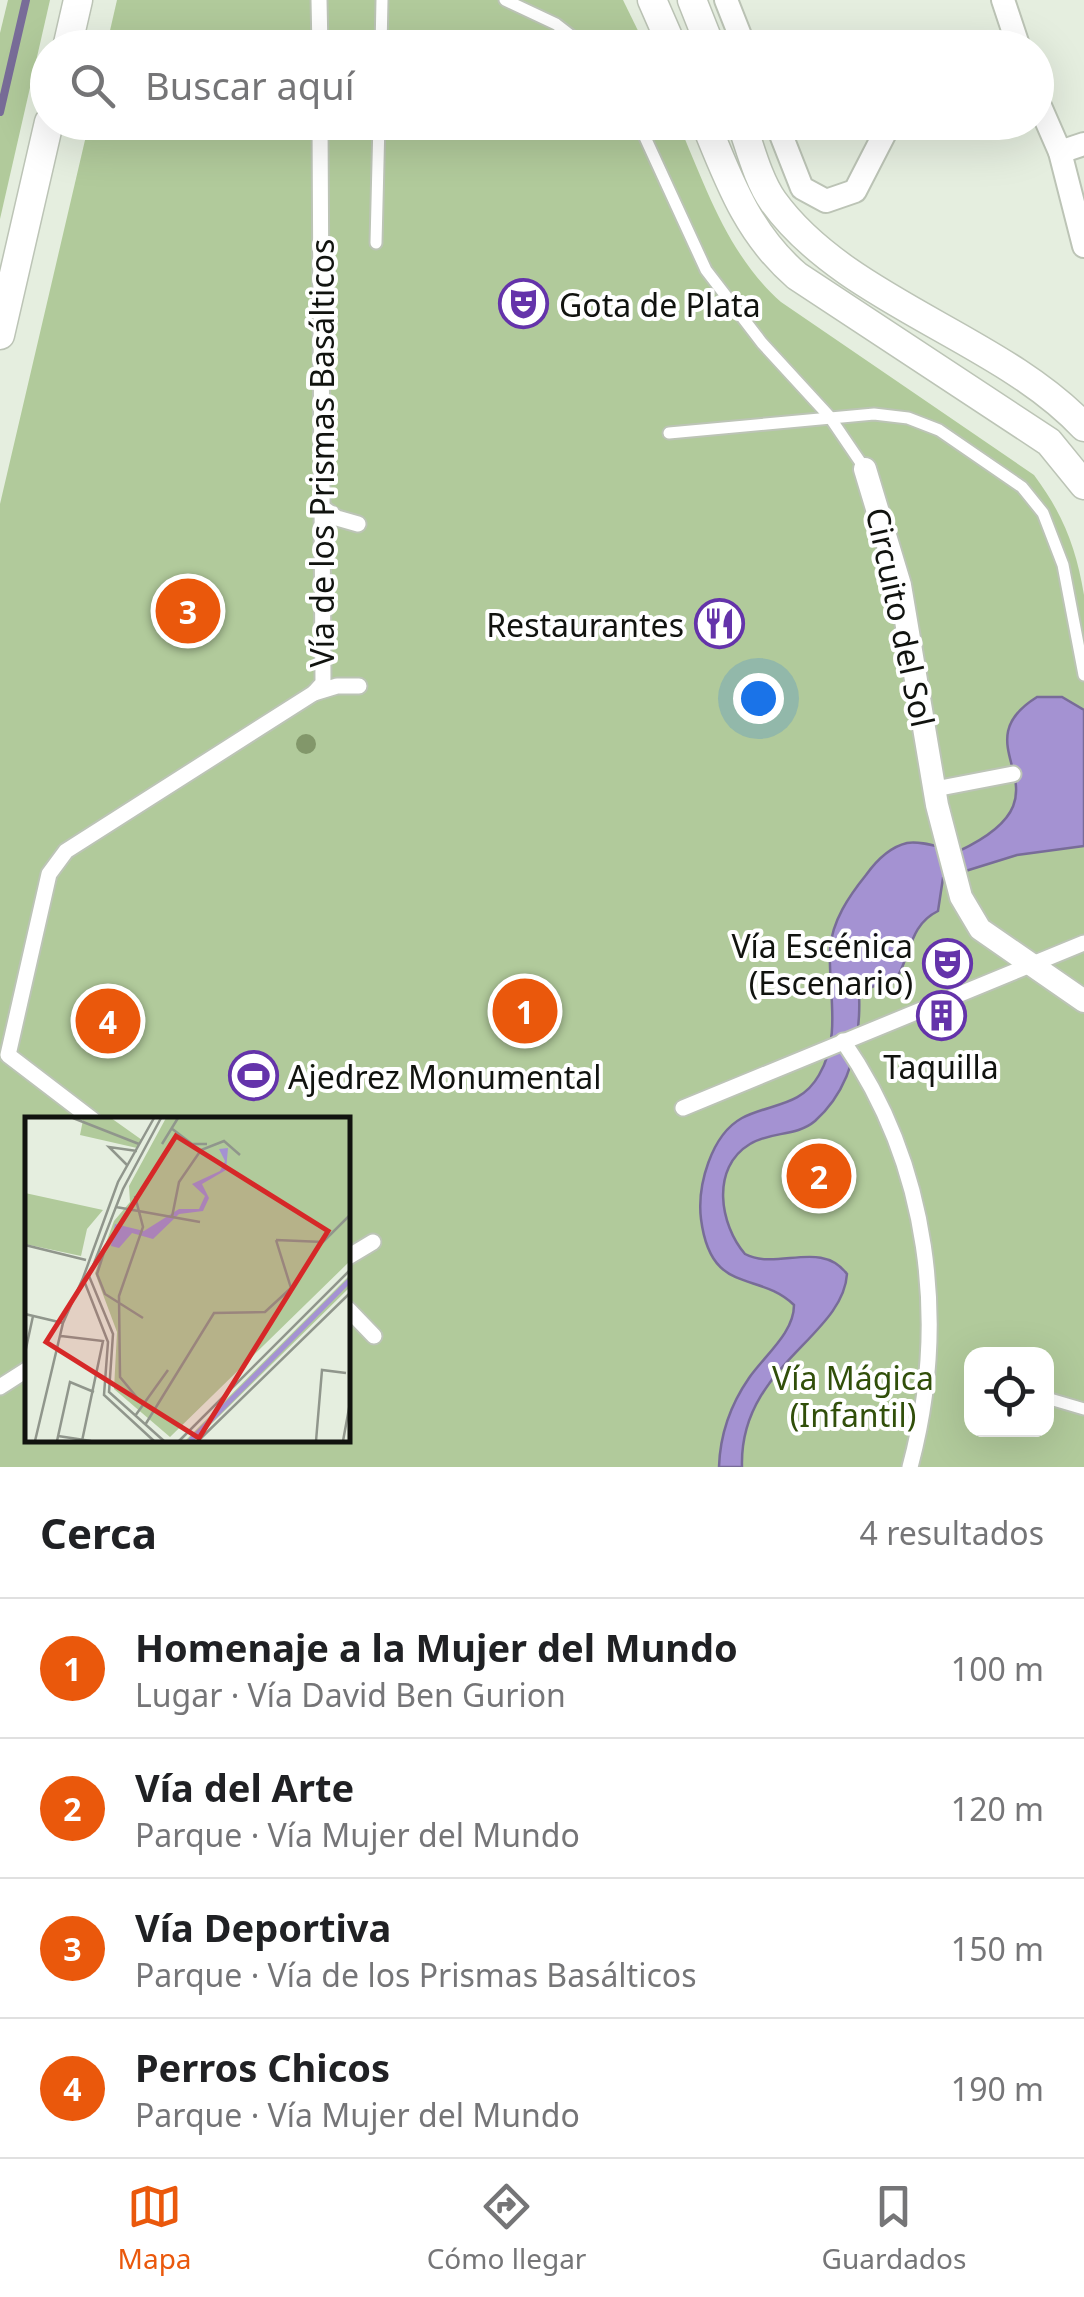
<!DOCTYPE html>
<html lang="es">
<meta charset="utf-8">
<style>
:root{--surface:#fff;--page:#f6f6f6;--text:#202124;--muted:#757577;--line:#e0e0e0;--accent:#ea580c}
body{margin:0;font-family:"Noto Sans",sans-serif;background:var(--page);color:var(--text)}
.controls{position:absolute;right:30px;bottom:30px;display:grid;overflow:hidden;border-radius:20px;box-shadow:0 10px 40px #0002}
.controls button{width:90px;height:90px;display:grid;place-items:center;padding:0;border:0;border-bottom:2px solid var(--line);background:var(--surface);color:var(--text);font:50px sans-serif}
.you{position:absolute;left:758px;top:698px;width:35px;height:35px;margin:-25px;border:8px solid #fff;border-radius:50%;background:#1a73e8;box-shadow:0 0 0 15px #1a73e833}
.badge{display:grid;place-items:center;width:65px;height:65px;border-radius:50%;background:var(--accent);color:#fff;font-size:32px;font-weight:700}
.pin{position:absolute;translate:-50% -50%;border:5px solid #fff;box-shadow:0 2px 10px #0006}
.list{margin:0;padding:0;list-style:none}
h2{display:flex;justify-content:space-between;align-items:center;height:130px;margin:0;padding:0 40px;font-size:42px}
h2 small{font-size:32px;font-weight:400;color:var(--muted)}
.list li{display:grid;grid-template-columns:65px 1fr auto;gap:30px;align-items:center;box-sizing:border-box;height:140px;padding:0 40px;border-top:2px solid var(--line)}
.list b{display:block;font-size:38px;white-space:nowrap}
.list p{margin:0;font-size:32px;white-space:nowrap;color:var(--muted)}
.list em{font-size:32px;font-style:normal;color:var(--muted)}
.icon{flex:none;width:55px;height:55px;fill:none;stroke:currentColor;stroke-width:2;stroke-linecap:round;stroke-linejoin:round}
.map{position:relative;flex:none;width:1084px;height:1467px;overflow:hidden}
.search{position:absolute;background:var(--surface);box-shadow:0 10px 40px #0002;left:30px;right:30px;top:30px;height:110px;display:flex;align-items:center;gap:25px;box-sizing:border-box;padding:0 35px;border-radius:55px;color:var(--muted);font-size:38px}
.sheet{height:690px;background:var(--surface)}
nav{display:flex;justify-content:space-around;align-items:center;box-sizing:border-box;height:140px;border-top:2px solid var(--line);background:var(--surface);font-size:28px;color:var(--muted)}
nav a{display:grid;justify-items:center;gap:5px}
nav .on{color:var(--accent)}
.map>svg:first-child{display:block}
</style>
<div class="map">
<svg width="1084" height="1467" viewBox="0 0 1084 1467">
<rect width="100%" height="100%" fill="#e5eedf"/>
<g fill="#b1ca9b" fill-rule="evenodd">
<polygon points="8,0 50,0 0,219 0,33"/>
<polygon points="117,0 623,0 646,47 106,48"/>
<path d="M89 123H678C706 187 727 254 781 302L1034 475C1063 514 1076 547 1084 595V1467H0V504ZM28 1120H348V1440H28ZM972 1354H1046V1430H972Z"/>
</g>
<path fill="#a492d2" stroke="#786c98" stroke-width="2.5" d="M1037 697H1062L1084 710V846L1017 855 943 878 938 911C905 927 912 964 890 986L877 985 859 992C861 1038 852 1088 815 1121 796 1137 771 1131 750 1144 710 1168 720 1225 745 1254 777 1271 821 1239 847 1274 843 1337 739 1367 742 1467H719C720 1435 731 1404 749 1378 765 1355 794 1333 794 1305 758 1270 711 1297 701 1219 697 1186 711 1135 742 1118 771 1103 801 1107 819 1075 842 1036 828 992 830 949 832 921 849 896 866 875 876 861 890 847 907 843 921 840 944 849 959 851 1082 793 955 748 1037 697Z"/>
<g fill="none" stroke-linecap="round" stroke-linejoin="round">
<polyline stroke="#786c98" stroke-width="8" points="0,112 26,0"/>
<defs>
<g id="service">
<polyline points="505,0 556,24 587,48"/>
<polyline points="381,48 382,0"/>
<polyline points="638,122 706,270 762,343 829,416 865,469"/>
<polyline points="376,243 379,122"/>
<polyline points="669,433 874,414 908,418 939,430 1022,487 1043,513 1063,565 1084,675"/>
<polyline points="1050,1399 1084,1409"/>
</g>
<g id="pedestrian">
<polyline points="319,0 320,48"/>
<polyline points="323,508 337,518 358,524"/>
<polyline points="314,693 337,686 359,686"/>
<polyline points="935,789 1013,774"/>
<path d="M843 1041C929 1165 949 1322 910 1467"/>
<polyline points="683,1108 1084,943"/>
<polyline points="93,1120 8,1055 49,874 66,851 314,693 323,683 320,122"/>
<polyline points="348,1257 373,1242"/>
<polyline points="348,1309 374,1336"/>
<polyline points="0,1387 28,1369"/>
</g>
<g id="minor">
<polyline points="726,0 745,48"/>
<polyline points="1003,0 1019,48"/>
<polyline points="1036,97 1060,152 1084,246"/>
<polyline points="776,122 802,188 826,201 855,191 889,125 897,122"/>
<polyline points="1060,152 1084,144"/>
<polyline points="865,469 900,585 937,805 961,897 980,929 1084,1001"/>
</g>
<g id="tertiary">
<polyline points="652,0 673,48"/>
<polyline points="692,0 711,48"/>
<polyline points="67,48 78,0"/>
<path d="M705 122C729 181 748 234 797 276L1049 442 1084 485"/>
<path d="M741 122C750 147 758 180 773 201 845 301 1001 338 1084 427"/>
<polyline points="0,335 49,122"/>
</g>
</defs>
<use href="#service" stroke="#bcc4b6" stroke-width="15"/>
<use href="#pedestrian" stroke="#bcc4b6" stroke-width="19"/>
<use href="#minor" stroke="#bcc4b6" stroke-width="26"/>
<use href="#tertiary" stroke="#bcc4b6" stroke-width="31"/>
<use href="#service" stroke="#fff" stroke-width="11"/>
<use href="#pedestrian" stroke="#fff" stroke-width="15"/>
<use href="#minor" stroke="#fff" stroke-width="22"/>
<use href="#tertiary" stroke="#fff" stroke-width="28"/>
</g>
<circle fill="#82976a" cx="306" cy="744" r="10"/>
<defs>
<symbol id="theatre-ring" viewBox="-11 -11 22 22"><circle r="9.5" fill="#fff" stroke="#6433aa" stroke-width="1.5"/><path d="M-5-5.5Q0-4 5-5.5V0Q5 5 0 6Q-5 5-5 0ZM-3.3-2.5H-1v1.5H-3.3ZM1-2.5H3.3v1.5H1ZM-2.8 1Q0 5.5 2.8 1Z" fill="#6433aa"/></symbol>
<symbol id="restaurant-ring" viewBox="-11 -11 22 22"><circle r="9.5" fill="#fff" stroke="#6433aa" stroke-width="1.5"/><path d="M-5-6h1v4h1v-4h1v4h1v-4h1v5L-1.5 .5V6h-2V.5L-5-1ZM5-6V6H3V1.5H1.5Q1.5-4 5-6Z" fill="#6433aa"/></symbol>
<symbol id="building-ring" viewBox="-11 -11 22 22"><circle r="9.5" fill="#fff" stroke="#6433aa" stroke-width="1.5"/><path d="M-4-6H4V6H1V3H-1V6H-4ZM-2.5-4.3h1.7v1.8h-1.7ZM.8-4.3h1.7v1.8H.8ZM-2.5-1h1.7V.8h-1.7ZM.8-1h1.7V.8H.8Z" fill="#6433aa"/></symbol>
<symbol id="stadium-ring" viewBox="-11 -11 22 22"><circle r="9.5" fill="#fff" stroke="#6433aa" stroke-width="1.5"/><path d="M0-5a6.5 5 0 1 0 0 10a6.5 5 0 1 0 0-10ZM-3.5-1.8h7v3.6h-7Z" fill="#6433aa"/></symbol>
</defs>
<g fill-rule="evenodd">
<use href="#theatre-ring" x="496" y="276" width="55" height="55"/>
<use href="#restaurant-ring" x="692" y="596" width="55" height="55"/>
<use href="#theatre-ring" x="920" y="936" width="55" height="55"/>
<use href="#building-ring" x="914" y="988" width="55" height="55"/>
<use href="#stadium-ring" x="226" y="1048" width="55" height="55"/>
</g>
<g text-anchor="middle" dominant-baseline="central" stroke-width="8" stroke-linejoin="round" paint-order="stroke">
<g font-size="32" fill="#11130f" stroke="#fff" text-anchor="start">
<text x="559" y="304">Gota de Plata</text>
<text x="684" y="624" text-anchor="end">Restaurantes</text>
<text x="913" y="945" text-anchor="end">Vía Escénica<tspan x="913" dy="37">(Escenario)</tspan></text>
<text x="941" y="1066" text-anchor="middle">Taquilla</text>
<text x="288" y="1076">Ajedrez Monumental</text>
</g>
<g font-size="32" fill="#11130f" stroke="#fff">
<text transform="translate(321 453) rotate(-90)">Vía de los Prismas Basálticos</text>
<text transform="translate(901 617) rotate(78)">Circuito del Sol</text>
</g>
<g font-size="32" fill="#314f0a" stroke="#fff">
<text x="853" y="1377">Vía Mágica<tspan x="853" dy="37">(Infantil)</tspan></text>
</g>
</g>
<g transform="translate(25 1117)">
<rect width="325" height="325" fill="#e5eedf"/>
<path d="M48 1H86L117 23 112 31 55 18 58 3ZM141 1H325V144L145 320 89 272 92 215 70 156 89 104 105 85 104 69ZM0 76 78 93 62 112 56 139 0 127ZM325 158V170L169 324H160Z" fill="#b1ca9b"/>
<path d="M203 31 201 53 177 67 184 81 178 94 154 97 128 122 107 116 94 131 86 129 90 107 119 114 154 92H174L180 79 167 67 195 54 200 44 194 32Z" fill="#a492d2"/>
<path fill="none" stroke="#a492d2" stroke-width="5" d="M165 324 325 163"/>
<path fill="none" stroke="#90968c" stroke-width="2.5" d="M48 1 114 27M129 1 93 65 58 161 83 225 79 278 129 324M136 1 98 72 64 159 88 217 84 275 139 324M146 11 167 27H182M137 27 153 1M102 48 84 30 112 34M110 79 118 110 94 179 95 260 119 289M91 90 175 105M147 100 154 65 176 33 199 24 215 38M251 123 298 125 325 98M0 128 61 143M81 129 72 157 80 177 118 201M0 197 38 206M36 219 78 224 57 324M0 236 8 199M110 299 143 253M120 308 189 196 240 195 266 171 251 123M33 319 66 324M10 324 38 206 58 161M32 324 45 265 69 275M154 324 325 153M173 324 325 176M291 324 297 253 321 256M318 324 325 286"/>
<path fill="#d62828" fill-opacity="0.15" stroke="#d62828" stroke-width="5" d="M151 19 303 114 174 321 21 225Z"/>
<rect width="325" height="325" fill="none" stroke="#11130f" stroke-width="5"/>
</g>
</svg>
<div class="controls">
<button><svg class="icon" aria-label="locate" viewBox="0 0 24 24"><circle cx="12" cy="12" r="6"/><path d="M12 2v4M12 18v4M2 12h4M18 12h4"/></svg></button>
</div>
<div class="you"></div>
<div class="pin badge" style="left:525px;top:1011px">1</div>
<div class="pin badge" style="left:819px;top:1176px">2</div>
<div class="pin badge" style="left:188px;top:611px">3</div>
<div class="pin badge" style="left:108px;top:1021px">4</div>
<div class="search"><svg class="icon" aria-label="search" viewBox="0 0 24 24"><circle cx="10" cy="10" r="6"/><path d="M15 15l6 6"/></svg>Buscar aquí</div>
</div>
<section class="sheet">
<h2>Cerca<small>4 resultados</small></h2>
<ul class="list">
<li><span class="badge">1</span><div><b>Homenaje a la Mujer del Mundo</b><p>Lugar · Vía David Ben Gurion</p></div><em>100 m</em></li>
<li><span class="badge">2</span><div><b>Vía del Arte</b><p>Parque · Vía Mujer del Mundo</p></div><em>120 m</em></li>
<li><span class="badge">3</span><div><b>Vía Deportiva</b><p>Parque · Vía de los Prismas Basálticos</p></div><em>150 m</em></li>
<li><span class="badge">4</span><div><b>Perros Chicos</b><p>Parque · Vía Mujer del Mundo</p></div><em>190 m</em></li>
</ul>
</section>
<nav>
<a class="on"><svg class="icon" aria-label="map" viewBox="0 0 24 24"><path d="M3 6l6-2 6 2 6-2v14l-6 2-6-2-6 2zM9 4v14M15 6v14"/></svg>Mapa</a>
<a><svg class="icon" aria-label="directions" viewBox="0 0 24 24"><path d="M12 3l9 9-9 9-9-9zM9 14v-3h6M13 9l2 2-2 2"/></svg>Cómo llegar</a>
<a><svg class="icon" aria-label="saved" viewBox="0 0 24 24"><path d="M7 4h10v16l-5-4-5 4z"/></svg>Guardados</a>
</nav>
